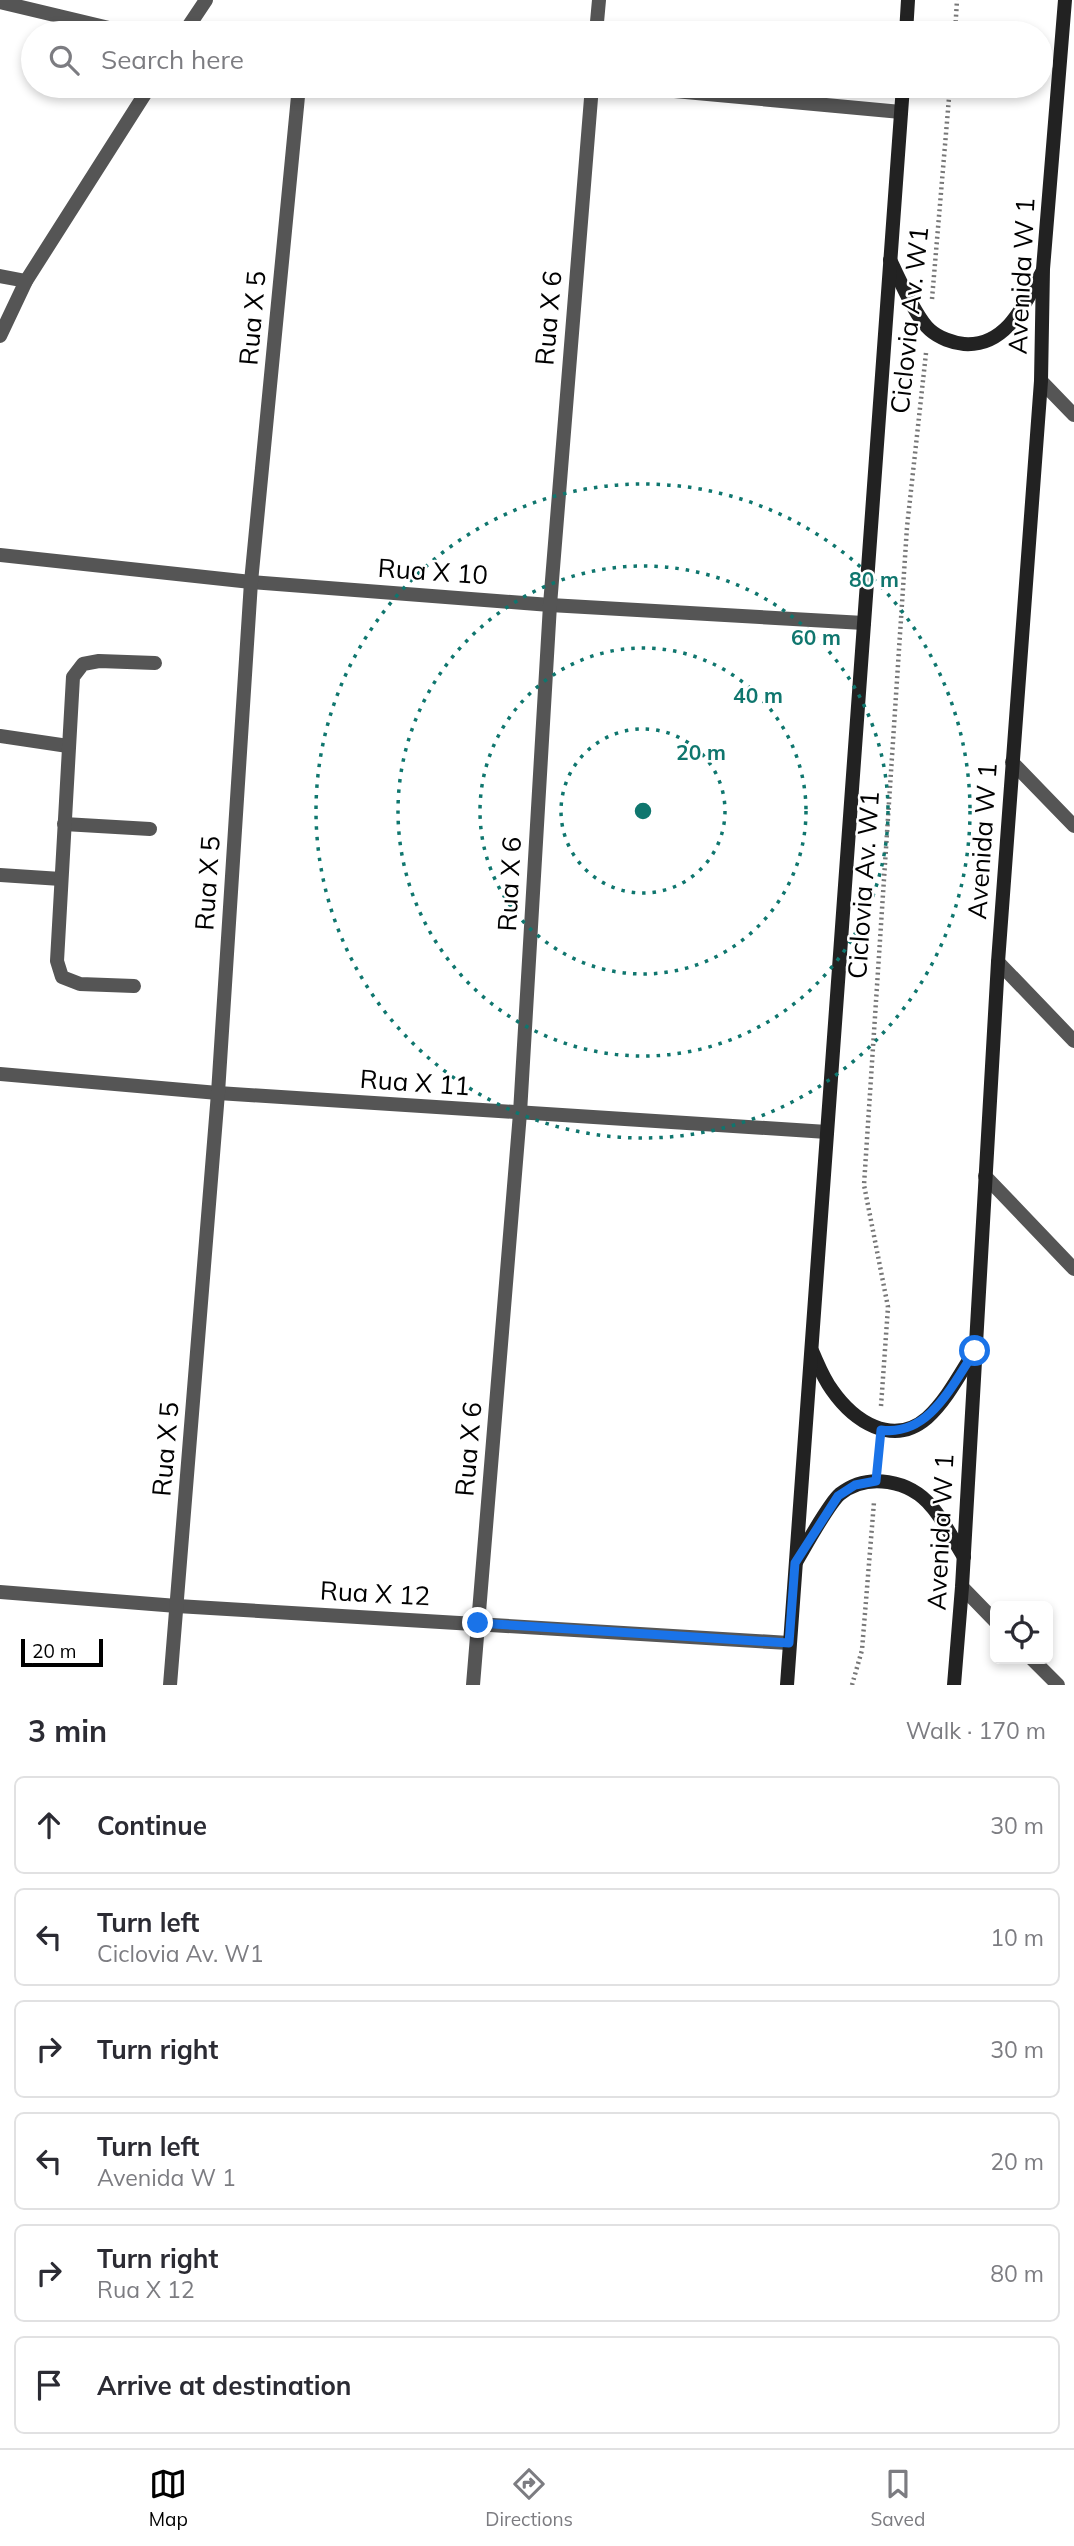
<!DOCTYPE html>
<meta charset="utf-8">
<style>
:root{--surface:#fff;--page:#f7f7f7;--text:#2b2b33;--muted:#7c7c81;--line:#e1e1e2;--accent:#000}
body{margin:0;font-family:Mulish,sans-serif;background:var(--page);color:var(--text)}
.controls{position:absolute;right:21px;bottom:21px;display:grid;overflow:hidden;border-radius:10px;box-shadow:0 4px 10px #0003}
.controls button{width:63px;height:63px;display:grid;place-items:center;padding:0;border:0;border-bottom:2px solid var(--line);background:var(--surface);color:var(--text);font:35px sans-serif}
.scale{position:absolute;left:21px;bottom:18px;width:82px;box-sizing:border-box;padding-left:7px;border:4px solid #000;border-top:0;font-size:19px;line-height:24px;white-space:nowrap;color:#000;-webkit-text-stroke:5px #fff;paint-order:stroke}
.stop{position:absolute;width:21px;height:21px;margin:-16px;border:5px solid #1a73e8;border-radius:50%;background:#fff}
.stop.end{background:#1a73e8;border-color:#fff;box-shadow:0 2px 7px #0008}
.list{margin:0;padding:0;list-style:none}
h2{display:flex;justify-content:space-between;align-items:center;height:91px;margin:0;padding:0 28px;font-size:30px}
h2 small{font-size:23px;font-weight:400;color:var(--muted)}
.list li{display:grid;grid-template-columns:46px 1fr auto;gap:21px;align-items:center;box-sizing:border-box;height:98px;margin:0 14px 14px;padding:0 14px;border:2px solid var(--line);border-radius:10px}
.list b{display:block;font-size:26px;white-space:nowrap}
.list p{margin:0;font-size:23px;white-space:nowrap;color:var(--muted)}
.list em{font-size:23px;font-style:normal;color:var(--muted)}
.icon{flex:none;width:38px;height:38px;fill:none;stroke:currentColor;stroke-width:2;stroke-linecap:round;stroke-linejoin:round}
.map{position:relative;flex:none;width:1074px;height:1685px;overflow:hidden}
.search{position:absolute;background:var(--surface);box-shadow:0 4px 10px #0003;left:21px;right:21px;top:21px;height:77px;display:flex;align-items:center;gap:18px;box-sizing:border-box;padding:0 24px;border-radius:38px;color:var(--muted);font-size:26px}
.sheet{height:763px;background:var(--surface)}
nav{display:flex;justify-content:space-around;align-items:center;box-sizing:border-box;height:98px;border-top:2px solid var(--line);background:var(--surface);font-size:19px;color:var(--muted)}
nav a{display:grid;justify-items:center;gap:4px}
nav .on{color:var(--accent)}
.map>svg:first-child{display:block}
</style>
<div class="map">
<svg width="1074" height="1685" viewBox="0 0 1074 1685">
<rect width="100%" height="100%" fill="#fff"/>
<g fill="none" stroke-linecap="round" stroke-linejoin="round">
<g stroke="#777" stroke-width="4.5" stroke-dasharray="2 3.5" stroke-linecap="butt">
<polyline points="955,33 957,0"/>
<polyline points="932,299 950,86"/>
<polyline points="881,1406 888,1307 864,1185 907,527 926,353"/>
<polyline points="852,1685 862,1650 874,1502"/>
</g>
<g stroke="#555" stroke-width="14">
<polyline points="0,736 68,746"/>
<polyline points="64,824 150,829"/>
<polyline points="0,875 61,879"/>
<polyline points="134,986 80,984 62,977 57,961 73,677 83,664 99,661 155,663"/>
</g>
<g stroke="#555" stroke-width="14">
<polyline points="0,2 130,33"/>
<polyline points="184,33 206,0"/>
<polyline points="596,33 599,0"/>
<polyline points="620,86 901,112"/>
<polyline points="0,276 26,281"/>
<polyline points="0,336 26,281 150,86"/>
<polyline points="1041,381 1074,415"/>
<polyline points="0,555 251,582 550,605 864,623"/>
<polyline points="1012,762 1074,826"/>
<polyline points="998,962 1074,1041"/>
<polyline points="0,1074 218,1093 827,1132"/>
<polyline points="985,1176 1074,1269"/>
<polyline points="962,1587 995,1621"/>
<polyline points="0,1592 177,1606 789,1643"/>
<polyline points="1032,1659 1058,1685"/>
<polyline points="170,1685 218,1093 251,582 299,86"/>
<polyline points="473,1685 520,1113 550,605 592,86"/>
</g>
<g stroke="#222" stroke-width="14">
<polyline points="906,33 908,0"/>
<path d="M890 260C899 278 916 318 930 330 939 338 953 343 964 344 1007 347 1025 303 1042 272"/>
<path d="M812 1351C818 1364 823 1378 832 1390 853 1420 892 1448 927 1418 946 1401 960 1374 974 1352"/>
<path d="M796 1562C805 1547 829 1503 840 1494 868 1472 910 1480 932 1507 944 1521 954 1541 964 1557"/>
<polyline points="787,1685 903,86"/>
<polyline points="954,1685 962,1587 998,962 1041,381 1043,269 1065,0"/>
</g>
</g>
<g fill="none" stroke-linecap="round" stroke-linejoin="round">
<path stroke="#1a73e8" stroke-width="9" d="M478 1623 789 1643 795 1563 838 1496 855 1485 876 1481 881 1430C929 1437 952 1385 975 1351"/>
</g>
<g fill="none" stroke="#0f766e" stroke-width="3.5" stroke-dasharray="3.5 7">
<circle cx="643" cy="811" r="82"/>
<circle cx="643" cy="811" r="163"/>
<circle cx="643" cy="811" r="245"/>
<circle cx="643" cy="811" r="327"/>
</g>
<g text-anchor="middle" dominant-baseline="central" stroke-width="5" stroke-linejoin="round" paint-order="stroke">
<g font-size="26" fill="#000" stroke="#fff">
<text transform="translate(1021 276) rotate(-87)">Avenida W 1</text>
<text transform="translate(252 318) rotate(-85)">Rua X 5</text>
<text transform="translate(548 318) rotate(-85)">Rua X 6</text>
<text transform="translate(909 320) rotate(-84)">Ciclovia Av. W1</text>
<text transform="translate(433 571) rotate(4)">Rua X 10</text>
<text transform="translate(982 841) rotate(-86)">Avenida W 1</text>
<text transform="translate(207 883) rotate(-86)">Rua X 5</text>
<text transform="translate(509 884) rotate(-87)">Rua X 6</text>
<text transform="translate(863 885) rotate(-86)">Ciclovia Av. W1</text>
<text transform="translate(415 1082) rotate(4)">Rua X 11</text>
<text transform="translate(165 1449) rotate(-85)">Rua X 5</text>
<text transform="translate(468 1449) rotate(-85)">Rua X 6</text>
<text transform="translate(940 1532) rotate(-87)">Avenida W 1</text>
<text transform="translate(375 1593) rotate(3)">Rua X 12</text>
</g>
</g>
<circle cx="643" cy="811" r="10" fill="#0f766e" stroke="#fff" stroke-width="3.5"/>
<g font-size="21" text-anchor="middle" font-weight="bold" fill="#0f766e" stroke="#fff" stroke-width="5" stroke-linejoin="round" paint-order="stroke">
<text x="874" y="587">80 m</text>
<text x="816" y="645">60 m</text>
<text x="758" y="703">40 m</text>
<text x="701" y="760">20 m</text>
</g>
</svg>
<div class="controls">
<button><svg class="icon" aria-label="locate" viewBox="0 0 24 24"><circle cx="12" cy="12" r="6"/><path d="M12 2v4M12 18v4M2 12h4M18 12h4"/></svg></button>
</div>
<div class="scale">20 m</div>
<div class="stop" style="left:975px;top:1351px"></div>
<div class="stop end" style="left:478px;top:1623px"></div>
<div class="search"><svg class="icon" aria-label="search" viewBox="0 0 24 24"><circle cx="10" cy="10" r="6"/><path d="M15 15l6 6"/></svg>Search here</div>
</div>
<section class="sheet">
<h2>3 min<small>Walk · 170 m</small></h2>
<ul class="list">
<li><svg class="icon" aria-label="ahead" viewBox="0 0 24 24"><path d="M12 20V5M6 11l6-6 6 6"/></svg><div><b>Continue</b></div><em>30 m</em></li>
<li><svg class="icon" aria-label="left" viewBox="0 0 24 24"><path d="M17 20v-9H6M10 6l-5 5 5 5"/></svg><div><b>Turn left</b><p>Ciclovia Av. W1</p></div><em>10 m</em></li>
<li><svg class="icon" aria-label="right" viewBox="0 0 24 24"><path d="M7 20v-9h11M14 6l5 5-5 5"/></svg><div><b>Turn right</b></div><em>30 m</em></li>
<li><svg class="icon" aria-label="left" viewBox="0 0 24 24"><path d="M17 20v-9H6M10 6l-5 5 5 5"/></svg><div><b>Turn left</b><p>Avenida W 1</p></div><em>20 m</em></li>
<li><svg class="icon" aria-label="right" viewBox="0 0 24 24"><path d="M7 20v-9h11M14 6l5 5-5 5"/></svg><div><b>Turn right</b><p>Rua X 12</p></div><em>80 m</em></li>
<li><svg class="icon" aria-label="arrive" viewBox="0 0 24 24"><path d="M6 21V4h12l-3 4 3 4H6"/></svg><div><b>Arrive at destination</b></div></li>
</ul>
</section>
<nav>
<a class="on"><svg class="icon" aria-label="map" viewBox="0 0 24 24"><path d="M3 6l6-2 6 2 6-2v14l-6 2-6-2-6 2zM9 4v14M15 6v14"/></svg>Map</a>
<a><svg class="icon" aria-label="directions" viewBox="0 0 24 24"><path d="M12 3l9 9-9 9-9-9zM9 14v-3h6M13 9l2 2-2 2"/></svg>Directions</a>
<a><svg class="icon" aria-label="saved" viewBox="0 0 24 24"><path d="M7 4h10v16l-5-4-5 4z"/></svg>Saved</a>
</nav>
